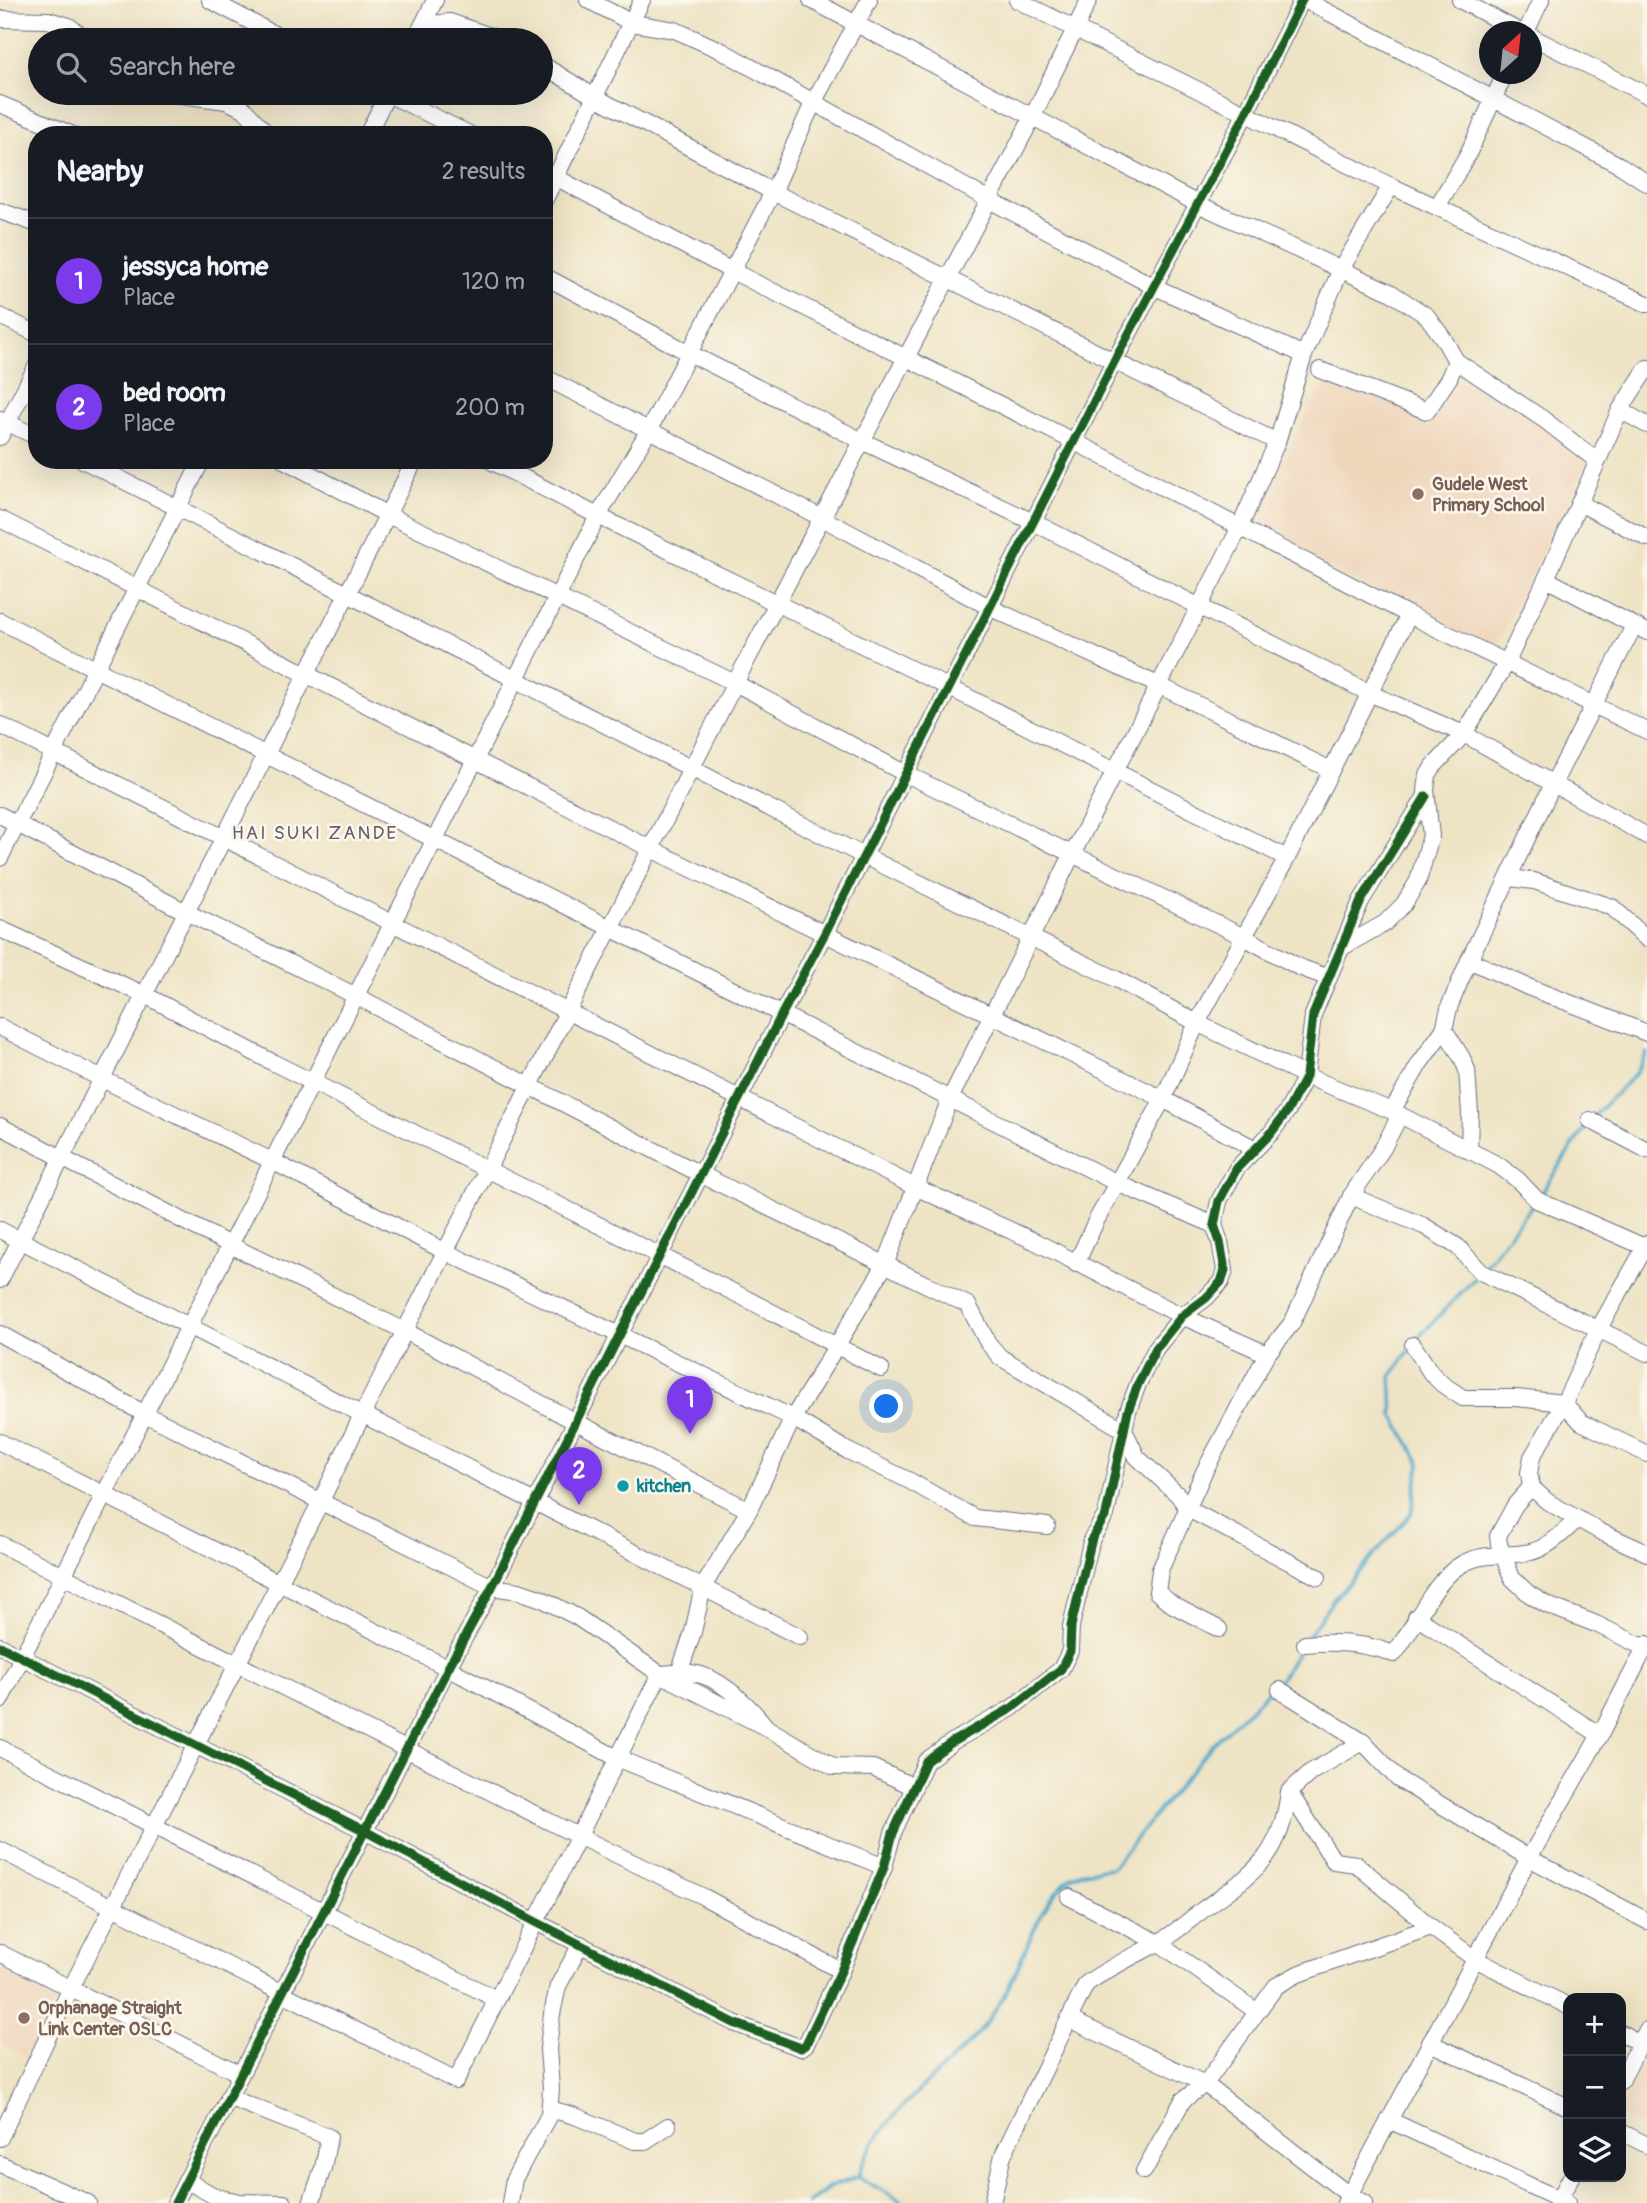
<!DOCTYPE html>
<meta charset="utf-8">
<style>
:root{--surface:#171b24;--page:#20242c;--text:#f1f3f6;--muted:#9ea1a6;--line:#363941;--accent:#7c3aed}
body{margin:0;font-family:Pangolin,sans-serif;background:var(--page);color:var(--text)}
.controls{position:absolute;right:21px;bottom:21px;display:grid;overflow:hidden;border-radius:14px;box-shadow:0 7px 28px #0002}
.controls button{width:63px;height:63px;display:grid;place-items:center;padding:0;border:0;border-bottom:2px solid var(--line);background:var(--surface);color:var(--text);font:35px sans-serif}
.compass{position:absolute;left:1479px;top:21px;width:63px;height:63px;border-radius:50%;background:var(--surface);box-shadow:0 7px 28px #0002;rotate:27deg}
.you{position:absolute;left:887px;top:1407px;width:24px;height:24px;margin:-18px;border:5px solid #fff;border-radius:50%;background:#1a73e8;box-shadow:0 0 0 10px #1a73e833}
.badge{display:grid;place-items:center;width:46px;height:46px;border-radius:50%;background:var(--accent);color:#fff;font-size:23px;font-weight:700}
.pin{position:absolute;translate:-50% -58px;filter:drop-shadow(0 2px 4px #0008)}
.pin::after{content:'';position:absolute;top:37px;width:24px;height:21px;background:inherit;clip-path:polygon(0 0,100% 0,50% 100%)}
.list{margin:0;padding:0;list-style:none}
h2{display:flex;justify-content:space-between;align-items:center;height:91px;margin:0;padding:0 28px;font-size:30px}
h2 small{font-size:23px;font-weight:400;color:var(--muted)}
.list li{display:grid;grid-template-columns:46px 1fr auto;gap:21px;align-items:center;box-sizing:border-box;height:126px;padding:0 28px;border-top:2px solid var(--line)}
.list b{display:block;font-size:26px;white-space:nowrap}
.list p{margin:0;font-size:23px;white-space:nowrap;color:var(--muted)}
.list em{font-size:23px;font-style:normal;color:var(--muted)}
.icon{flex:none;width:38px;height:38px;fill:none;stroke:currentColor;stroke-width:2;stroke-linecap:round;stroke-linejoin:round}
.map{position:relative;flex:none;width:1647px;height:2203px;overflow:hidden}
.search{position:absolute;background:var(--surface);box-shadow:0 7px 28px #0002;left:28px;top:28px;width:525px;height:77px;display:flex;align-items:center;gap:18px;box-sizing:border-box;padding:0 24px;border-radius:38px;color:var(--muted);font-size:26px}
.panel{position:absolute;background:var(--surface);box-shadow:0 7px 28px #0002;left:28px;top:126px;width:525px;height:343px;border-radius:28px}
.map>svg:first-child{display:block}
</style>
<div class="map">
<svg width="1647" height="2203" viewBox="0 0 1647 2203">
<rect width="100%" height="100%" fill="#fbf7ec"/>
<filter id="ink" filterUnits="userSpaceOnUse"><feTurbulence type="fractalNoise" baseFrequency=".0143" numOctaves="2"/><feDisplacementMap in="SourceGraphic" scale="14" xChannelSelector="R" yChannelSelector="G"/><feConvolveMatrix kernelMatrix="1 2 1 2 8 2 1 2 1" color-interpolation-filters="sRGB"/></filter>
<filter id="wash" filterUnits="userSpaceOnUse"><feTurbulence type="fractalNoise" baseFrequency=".00686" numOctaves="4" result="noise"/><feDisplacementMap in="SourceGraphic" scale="28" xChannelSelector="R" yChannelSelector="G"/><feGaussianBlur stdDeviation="1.57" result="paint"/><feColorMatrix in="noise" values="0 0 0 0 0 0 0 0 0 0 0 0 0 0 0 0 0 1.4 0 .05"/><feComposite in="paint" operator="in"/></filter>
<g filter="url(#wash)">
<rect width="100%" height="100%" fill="#eee3c4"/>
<g fill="#efd6bb">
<polygon points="1454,377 1524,411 1588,460 1495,650 1248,528 1326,379 1433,419"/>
<polygon points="0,1963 61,1992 26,2057 0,2044"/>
<polygon points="1647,2055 1647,2130 1621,2116 1621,2107"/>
</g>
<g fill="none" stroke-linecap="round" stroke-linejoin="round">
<g stroke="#4fa9cc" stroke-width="3.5">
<polyline points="1593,1117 1636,1073 1647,1053"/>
<polyline points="1540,1195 1588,1123"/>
<polyline points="1484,1267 1533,1204"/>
<polyline points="1415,1341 1477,1276"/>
<polyline points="1307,1638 1333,1600 1411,1514 1420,1463 1393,1415 1391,1377 1409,1351"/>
<polyline points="808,2203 830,2187 858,2177"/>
<path d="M905 2203 858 2177C873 2123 934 2079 972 2040 984 2028 995 2011 1003 1997 1027 1957 1034 1908 1071 1877 1080 1870 1100 1870 1112 1868L1212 1745 1278 1682 1301 1647"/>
</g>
</g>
</g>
<g filter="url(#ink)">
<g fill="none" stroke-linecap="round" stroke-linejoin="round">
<defs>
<g id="minor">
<polyline points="210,0 285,40"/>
<polyline points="588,0 632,23 675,30 722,51 989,200 1155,287 1304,355"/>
<polyline points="811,0 1198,204 1390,292 1427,316 1443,338 1456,361 1543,419 1596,460"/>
<polyline points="1017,0 1391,186 1647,304"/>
<polyline points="1305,0 1621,166 1647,183"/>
<polyline points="1460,0 1520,32"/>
<polyline points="0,19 48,20 69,26 87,40"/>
<polyline points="419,31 433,24 450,22 502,40"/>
<polyline points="419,32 435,0"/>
<polyline points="1526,32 1541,0"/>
<polyline points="1532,37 1647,95"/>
<polyline points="541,64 595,97 773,192 1277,442"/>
<polyline points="166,93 226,101 244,109 268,135"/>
<polyline points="386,93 471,135"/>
<polyline points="0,104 73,135"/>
<polyline points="367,135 388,93"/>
<polyline points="544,171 732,271 1075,442 1409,615 1647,731"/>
<polyline points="544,201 642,0"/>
<polyline points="1437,207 1468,154 1505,74"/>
<polyline points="0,211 37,224"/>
<polyline points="544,276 689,353 862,441 1033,522 1369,693 1464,734 1647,836"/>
<polyline points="0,316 37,334"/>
<polyline points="1320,370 1427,411 1449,378 1456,361"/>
<polyline points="544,377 822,518 991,608 1160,686 1331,770"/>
<polyline points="1620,410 1647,425"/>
<polyline points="0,419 37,437"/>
<polyline points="0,437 37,365"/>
<polyline points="83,460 864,856 1116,979 1197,1023 1306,1076 1392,1111 1498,1165 1518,1180 1537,1200 1647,1248"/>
<polyline points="284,460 388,515 735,683 906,774 1244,937 1299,967 1329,978"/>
<polyline points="489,460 598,516 950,688 1287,858"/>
<polyline points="1579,503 1647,538"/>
<polyline points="0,519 651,849 1163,1099 1255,1149"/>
<polyline points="1546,579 1647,632"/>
<polyline points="0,621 1117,1183 1214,1225"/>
<polyline points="0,725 915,1187 1034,1241 1182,1316 1267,1354"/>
<polyline points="0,815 186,912 356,996 700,1174 968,1305 988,1343 1000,1357 1124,1430 1137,1457 1178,1495 1188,1509 1318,1577"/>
<polyline points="0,858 202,460"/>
<polyline points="1510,878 1534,881 1612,907 1647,939"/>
<polyline points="0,929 145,995 272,1062 741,1296 881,1369"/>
<polyline points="1341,948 1385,923 1404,904 1418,881 1431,836 1426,790 1428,775 1433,767 1464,734 1506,664 1546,579 1620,410 1647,368"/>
<polyline points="1469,960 1528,987 1647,1033"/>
<polyline points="0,1027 102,1079 272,1161 446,1252 793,1418 848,1451 910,1481 975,1518 1047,1526"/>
<polyline points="1444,1029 1462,1058 1467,1070 1470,1113 1469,1151"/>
<polyline points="1392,1111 1420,1063 1444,1029 1450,1005 1469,960 1553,784 1634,626"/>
<polyline points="1590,1120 1647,1150"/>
<polyline points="0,1126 230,1245 405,1331 574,1421 749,1510 793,1418 885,1265 950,1099 1073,853 1239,529 1277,442 1304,355 1341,269 1391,186"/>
<polyline points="1351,1196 1424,1226 1458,1247 1481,1272 1647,1353"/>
<polyline points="0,1230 800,1637"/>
<polyline points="1647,1244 1598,1330 1564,1403 1532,1457 1529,1473 1531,1487 1548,1502 1601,1532 1647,1553"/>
<polyline points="1076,1264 1096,1221 1163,1099 1197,1023 1287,858 1409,615"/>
<polyline points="0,1280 415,460"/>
<polyline points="0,1334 145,1414 492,1587 519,1591 542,1599 577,1617 660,1674 767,1728 834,1767 873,1768 912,1786"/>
<polyline points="1413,1345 1431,1373 1442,1384 1463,1398 1516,1398 1564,1403 1581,1422 1647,1454"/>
<polyline points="0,1442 448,1668 617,1758 884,1867"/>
<polyline points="1531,1487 1515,1505 1498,1536 1499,1544 1512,1578 1529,1594 1547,1605 1596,1624 1647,1649"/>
<polyline points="0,1544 578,1836 704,1897 841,1971"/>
<polyline points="1416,1617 1600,1735"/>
<polyline points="1219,1629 1173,1605 1157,1592 1160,1570 1204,1472 1267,1354 1292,1323 1351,1196 1383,1148 1400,1115"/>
<path d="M1305 1644C1336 1641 1366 1643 1394 1654 1414 1629 1433 1580 1462 1564 1483 1552 1508 1557 1530 1552 1548 1549 1565 1530 1578 1519"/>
<polyline points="0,1646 365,1831 534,1921 734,2023 801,2048 806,2044 841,1971 884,1867 893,1833 926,1761 952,1742 1012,1708 1061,1669 1070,1651 1071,1626 1092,1538 1106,1515 1128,1411 1138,1384 1156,1348 1182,1316 1206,1298 1221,1282 1225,1270 1220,1242 1214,1225 1219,1201 1237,1168 1271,1133 1288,1110 1306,1076 1313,1015 1361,901 1426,796"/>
<polyline points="679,1673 693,1632 703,1587 749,1510"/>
<polyline points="1280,1690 1363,1742 1398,1779 1529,1858 1647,1921"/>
<polyline points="0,1701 598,516 649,430 773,192 813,103 869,0"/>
<polyline points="0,1748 496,1999"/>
<polyline points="1289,1792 1334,1861 1356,1864 1431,1927 1475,1959 1568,2006"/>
<path d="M0 1850 456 2081 660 1674C674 1673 691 1671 704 1676 726 1683 753 1710 767 1728"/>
<polyline points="1069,1897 1159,1943 1256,2011"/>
<polyline points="0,1953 240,2074"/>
<polyline points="1069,2019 1205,2084 1349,2195 1364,2203"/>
<polyline points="1621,2033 1640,2043"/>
<polyline points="1430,2043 1568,2107"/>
<polyline points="1621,2081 1647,2030"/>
<polyline points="228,2097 329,2137 323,2168 311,2203"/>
<polyline points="550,2109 575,2116 635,2141 645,2141 668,2126"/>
<polyline points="1389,2120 1567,2203"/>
<polyline points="1621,2132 1647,2145"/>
<polyline points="0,2138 71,1988 321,1501 363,1413 735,683 1032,118 1089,0"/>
<polyline points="0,2164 88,2203"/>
<polyline points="1144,2171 1183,2100 1205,2084 1276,1986 1298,1974 1431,1927"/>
<polyline points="186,2180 216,2197 240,2202 284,2203"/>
<polyline points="175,2203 448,1668 492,1587 782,1014 825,933 1115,360 1246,113 1302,0"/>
<polyline points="510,2203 514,2179 549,2115 551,2089 548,2049 552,2014 558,1986 581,1944"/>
<path d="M992 2203 1003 2155 1086 1984C1108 1968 1132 1957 1156 1944 1173 1935 1188 1921 1204 1909 1254 1872 1280 1859 1289 1792L1311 1772 1363 1742"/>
<polyline points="1345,2203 1529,1858 1600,1735 1647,1644"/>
<polyline points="1557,2203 1571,2177"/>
</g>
</defs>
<use href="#minor" stroke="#656e82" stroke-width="18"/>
<use href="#minor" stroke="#fff" stroke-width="16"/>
<defs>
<g id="cycleway">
<polyline points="0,1646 365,1831 534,1921 734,2023 801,2048 806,2044 841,1971 884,1867 893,1833 926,1761 952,1742 1012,1708 1061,1669 1070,1651 1071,1626 1092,1538 1106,1515 1128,1411 1138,1384 1156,1348 1182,1316 1206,1298 1221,1282 1225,1270 1220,1242 1214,1225 1219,1201 1237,1168 1271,1133 1288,1110 1306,1076 1313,1015 1361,901 1426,796"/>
<polyline points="175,2203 448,1668 492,1587 782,1014 825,933 1115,360 1246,113 1302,0"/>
</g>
</defs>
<use href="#cycleway" stroke="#fbf7ec" stroke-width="13"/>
<use href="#cycleway" stroke="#1b5e20" stroke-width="9"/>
</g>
</g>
<g fill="#8d6e63" stroke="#fbf7ec" stroke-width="2.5">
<circle cx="1418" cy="494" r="7"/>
<circle cx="24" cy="2018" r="7"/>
</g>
<circle fill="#0f9aa8" stroke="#fbf7ec" stroke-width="2.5" cx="623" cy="1486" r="7"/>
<g text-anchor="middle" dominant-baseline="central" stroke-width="5" stroke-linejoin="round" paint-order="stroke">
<g font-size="18" font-weight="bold" fill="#785e54" stroke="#fbf7ec" text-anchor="start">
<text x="1432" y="484">Gudele West<tspan x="1432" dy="21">Primary School</tspan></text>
<text x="38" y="2008">Orphanage Straight<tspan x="38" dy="21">Link Center OSLC</tspan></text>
</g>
<g font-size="18" font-weight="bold" fill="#0d838f" stroke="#fbf7ec" text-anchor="start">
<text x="637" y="1486">kitchen</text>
</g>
<g font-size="19" letter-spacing="2" fill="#695d6b" stroke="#fbf7ec">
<text x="315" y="833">HAI SUKI ZANDE</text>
</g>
</g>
</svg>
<div class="controls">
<button>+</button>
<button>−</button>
<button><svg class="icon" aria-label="layers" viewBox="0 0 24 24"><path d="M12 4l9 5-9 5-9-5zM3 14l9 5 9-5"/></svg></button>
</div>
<svg class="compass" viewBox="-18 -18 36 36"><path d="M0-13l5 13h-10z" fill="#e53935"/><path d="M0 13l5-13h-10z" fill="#9ea1a6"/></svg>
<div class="you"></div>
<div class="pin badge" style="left:690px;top:1434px">1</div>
<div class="pin badge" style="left:579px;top:1505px">2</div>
<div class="search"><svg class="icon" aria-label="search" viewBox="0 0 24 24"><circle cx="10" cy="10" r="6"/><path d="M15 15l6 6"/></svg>Search here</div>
<section class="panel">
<h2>Nearby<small>2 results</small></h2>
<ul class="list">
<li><span class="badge">1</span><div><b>jessyca home</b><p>Place</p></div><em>120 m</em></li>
<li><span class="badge">2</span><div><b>bed room</b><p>Place</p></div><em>200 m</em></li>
</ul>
</section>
</div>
